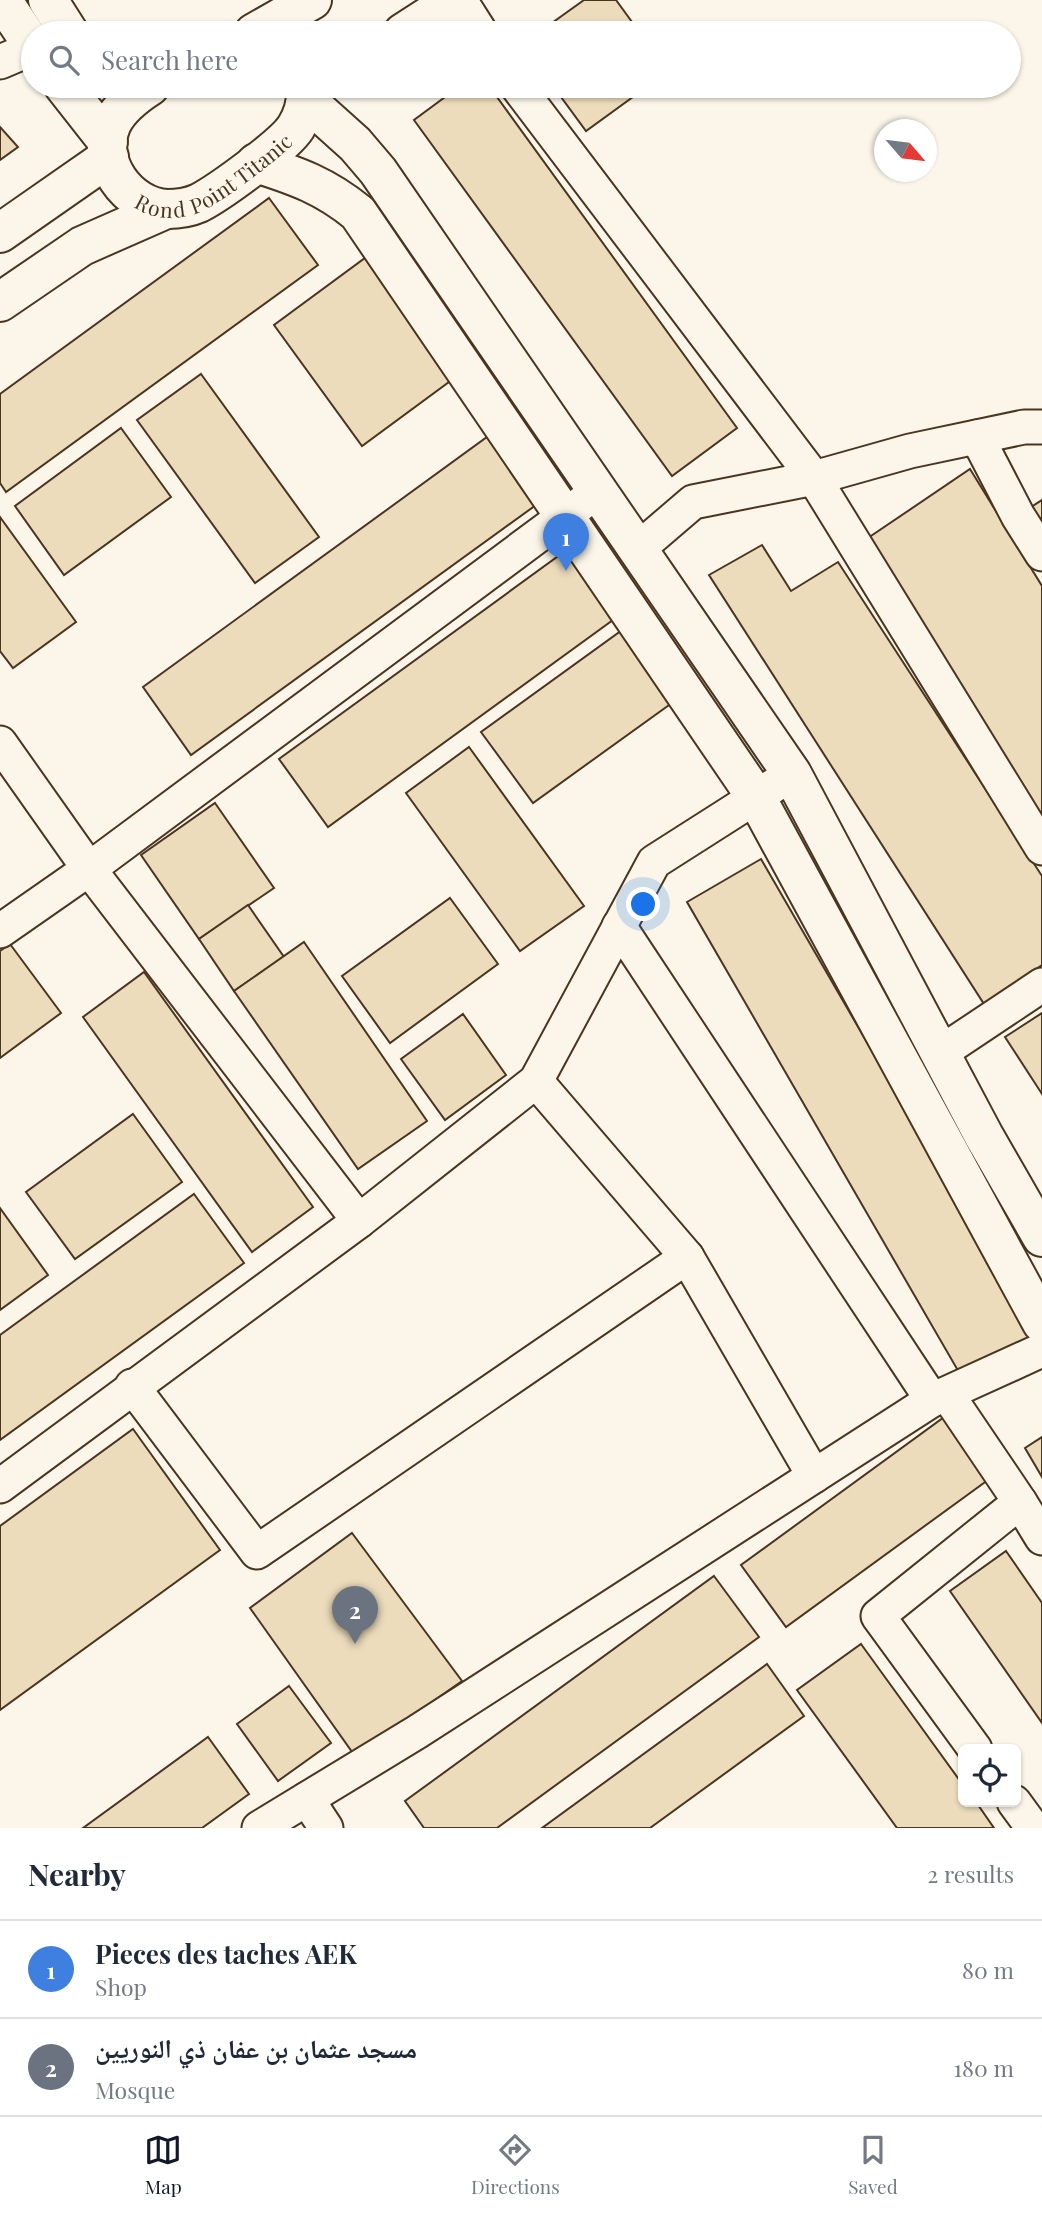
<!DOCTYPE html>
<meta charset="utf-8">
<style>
:root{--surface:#fff;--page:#f6f6f7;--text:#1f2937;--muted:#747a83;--line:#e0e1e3;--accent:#111827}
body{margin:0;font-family:"Playfair Display","Noto Naskh Arabic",serif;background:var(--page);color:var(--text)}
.controls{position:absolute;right:21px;bottom:21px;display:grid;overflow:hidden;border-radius:10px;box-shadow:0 2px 5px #0004}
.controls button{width:63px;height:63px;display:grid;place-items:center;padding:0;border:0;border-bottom:2px solid var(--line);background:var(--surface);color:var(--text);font:35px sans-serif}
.compass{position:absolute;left:874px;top:119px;width:63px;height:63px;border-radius:50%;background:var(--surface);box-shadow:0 2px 5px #0004;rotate:118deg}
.you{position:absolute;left:644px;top:905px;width:24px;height:24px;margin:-18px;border:5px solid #fff;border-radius:50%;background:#1a73e8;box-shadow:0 0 0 10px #1a73e833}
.badge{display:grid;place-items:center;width:46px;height:46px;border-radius:50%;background:var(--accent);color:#fff;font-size:23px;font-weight:700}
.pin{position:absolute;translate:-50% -58px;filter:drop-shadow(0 2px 4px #0008)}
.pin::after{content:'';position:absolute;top:37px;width:24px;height:21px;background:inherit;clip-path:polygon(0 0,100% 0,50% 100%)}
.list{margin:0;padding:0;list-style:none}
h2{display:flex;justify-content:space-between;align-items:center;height:91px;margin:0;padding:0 28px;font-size:30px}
h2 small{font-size:23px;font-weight:400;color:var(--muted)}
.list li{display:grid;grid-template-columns:46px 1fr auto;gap:21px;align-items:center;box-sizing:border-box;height:98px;padding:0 28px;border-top:2px solid var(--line)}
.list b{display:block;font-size:26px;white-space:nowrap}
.list p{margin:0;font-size:23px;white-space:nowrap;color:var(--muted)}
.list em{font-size:23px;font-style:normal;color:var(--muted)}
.icon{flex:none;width:38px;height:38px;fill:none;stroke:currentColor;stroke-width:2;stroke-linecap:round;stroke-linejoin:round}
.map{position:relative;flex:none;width:1042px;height:1828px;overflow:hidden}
.search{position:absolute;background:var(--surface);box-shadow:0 2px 5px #0004;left:21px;right:21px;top:21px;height:77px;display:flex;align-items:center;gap:18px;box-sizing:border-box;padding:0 24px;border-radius:38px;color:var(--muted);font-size:26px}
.sheet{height:287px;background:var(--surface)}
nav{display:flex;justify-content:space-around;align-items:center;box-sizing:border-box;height:98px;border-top:2px solid var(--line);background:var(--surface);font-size:19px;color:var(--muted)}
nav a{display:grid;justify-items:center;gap:4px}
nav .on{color:var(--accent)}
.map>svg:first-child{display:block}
</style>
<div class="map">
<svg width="1042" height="1828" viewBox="0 0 1042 1828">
<rect width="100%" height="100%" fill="#fbf6e9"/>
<g fill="#ecdcbc" stroke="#4a3520" stroke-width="2">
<polygon points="584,0 616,0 640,33 538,33"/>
<polygon points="460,86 489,86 737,428 672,476 414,120"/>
<polygon points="553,86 648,86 586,131"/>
<polygon points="0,127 18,147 0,160"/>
<polygon points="269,198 318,265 6,492 0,483 0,394"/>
<polygon points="365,258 453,379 362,446 274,325"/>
<polygon points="201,374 319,537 255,583 137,420"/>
<polygon points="121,428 171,497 64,575 15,506"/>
<polygon points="487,437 536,505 191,755 143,687"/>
<polygon points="970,469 1042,586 1042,821 865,540"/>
<polygon points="1042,500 1042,531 1028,509"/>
<polygon points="0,517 76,622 13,668 0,651"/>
<polygon points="762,545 791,591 838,562 1042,876 1042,965 984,1004 709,575"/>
<polygon points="568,549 617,617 328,827 279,759"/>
<polygon points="625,628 676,700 533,803 481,732"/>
<polygon points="469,747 584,906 520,951 406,793"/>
<polygon points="215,803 274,888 199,939 141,855"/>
<polygon points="761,859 1038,1338 964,1381 687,902"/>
<polygon points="450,898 498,964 390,1043 342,976"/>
<polygon points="248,905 284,957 234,991 199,939"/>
<polygon points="304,942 427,1121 358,1169 234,991"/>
<polygon points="10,944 61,1013 0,1058 0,951"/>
<polygon points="144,972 313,1207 252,1252 83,1017"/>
<polygon points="1042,1013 1042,1094 1005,1037"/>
<polygon points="463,1014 506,1075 445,1120 401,1059"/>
<polygon points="133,1114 182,1182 75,1259 26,1192"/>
<polygon points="194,1194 244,1263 0,1440 0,1335"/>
<polygon points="0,1208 48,1275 0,1310"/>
<polygon points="947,1415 992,1477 786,1627 741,1565"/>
<polygon points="133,1429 220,1550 0,1710 0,1526"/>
<polygon points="1042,1437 1042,1477 1025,1448"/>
<polygon points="352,1533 462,1681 355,1756 250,1608"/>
<polygon points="1006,1551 1042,1603 1042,1723 950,1591"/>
<polygon points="714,1576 759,1637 497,1828 424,1828 405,1801"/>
<polygon points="861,1644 963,1785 963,1802 976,1802 994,1828 897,1828 797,1690"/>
<polygon points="767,1664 804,1716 650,1828 542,1828"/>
<polygon points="289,1686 331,1743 278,1781 237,1724"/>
<polygon points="208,1737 249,1794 202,1828 83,1828"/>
</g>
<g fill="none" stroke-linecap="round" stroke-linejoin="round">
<defs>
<g id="minor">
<polyline points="460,0 481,33"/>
<polyline points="0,62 33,48"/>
<polyline points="517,86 814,478 1042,848"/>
<polyline points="977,437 1018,516 1042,554"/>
<polyline points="637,550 693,502 814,478 910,451 1024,427 1042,427"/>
<polyline points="0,743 89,869 359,1221"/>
<polyline points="619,926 932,1400 1042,1350"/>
<polyline points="0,931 89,869 586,500"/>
<polyline points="940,1053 1042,985"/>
<polyline points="687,1257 814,1476 932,1400"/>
<polyline points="132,1386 257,1552 687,1257 536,1081"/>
<polyline points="947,1394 1020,1502"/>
<polyline points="0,1486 359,1221 536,1081 654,862 792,774"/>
<polyline points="975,1749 878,1616 1020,1502 1042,1538"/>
<polyline points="307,1799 326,1828"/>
<polyline points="1014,1802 1033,1828"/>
<polyline points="259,1828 417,1732 814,1476"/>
</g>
<g id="major">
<polyline points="2,0 33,46"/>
<polyline points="48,0 69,33"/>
<polyline points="254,33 312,0"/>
<polyline points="403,33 454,0"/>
<polyline points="64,86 108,142"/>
<path id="s1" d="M150 86C136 95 120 107 112 123 94 161 128 207 167 209 177 209 190 207 199 203 220 192 285 145 296 127 304 114 307 100 306 86"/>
<polyline points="306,100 355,144 378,171 792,774 984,1136 1042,1237"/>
<path d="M256 163C297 176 325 186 358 213L756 797 1042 1323"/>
<polyline points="0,233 109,157"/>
<polyline points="0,302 82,246 166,209"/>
</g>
</defs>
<use href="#minor" stroke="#4a3520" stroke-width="37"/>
<use href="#major" stroke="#4a3520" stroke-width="42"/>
<use href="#minor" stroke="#fbf6e9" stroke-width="33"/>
<use href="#major" stroke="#fbf6e9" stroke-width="38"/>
</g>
<g text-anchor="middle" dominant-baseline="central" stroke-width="5" stroke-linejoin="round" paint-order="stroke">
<g font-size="21" fill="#4a3520" stroke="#fbf6e9">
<text stroke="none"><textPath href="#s1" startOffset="228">Rond Point Titanic</textPath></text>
</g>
</g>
</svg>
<div class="controls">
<button><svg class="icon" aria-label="locate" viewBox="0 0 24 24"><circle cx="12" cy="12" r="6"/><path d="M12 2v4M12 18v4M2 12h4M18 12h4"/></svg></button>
</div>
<svg class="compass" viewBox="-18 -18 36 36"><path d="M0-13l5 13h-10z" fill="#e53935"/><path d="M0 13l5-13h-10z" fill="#747a83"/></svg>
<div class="you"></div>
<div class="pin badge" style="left:566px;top:571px;background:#3f7fe0">1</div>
<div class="pin badge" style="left:355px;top:1644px;background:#6b7280">2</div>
<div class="search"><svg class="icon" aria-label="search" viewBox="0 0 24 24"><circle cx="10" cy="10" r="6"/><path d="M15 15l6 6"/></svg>Search here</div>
</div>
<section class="sheet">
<h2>Nearby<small>2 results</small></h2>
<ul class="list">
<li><span class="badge" style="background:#3f7fe0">1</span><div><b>Pieces des taches AEK</b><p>Shop</p></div><em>80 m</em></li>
<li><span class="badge" style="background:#6b7280">2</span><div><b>مسجد عثمان بن عفان ذي النوريين</b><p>Mosque</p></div><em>180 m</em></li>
</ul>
</section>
<nav>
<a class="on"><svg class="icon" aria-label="map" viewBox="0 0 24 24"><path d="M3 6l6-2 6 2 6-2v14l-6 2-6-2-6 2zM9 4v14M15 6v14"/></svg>Map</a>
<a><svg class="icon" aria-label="directions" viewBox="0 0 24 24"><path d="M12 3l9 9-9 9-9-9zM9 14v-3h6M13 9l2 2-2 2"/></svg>Directions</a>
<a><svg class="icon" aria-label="saved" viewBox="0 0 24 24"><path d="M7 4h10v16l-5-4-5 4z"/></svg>Saved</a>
</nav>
